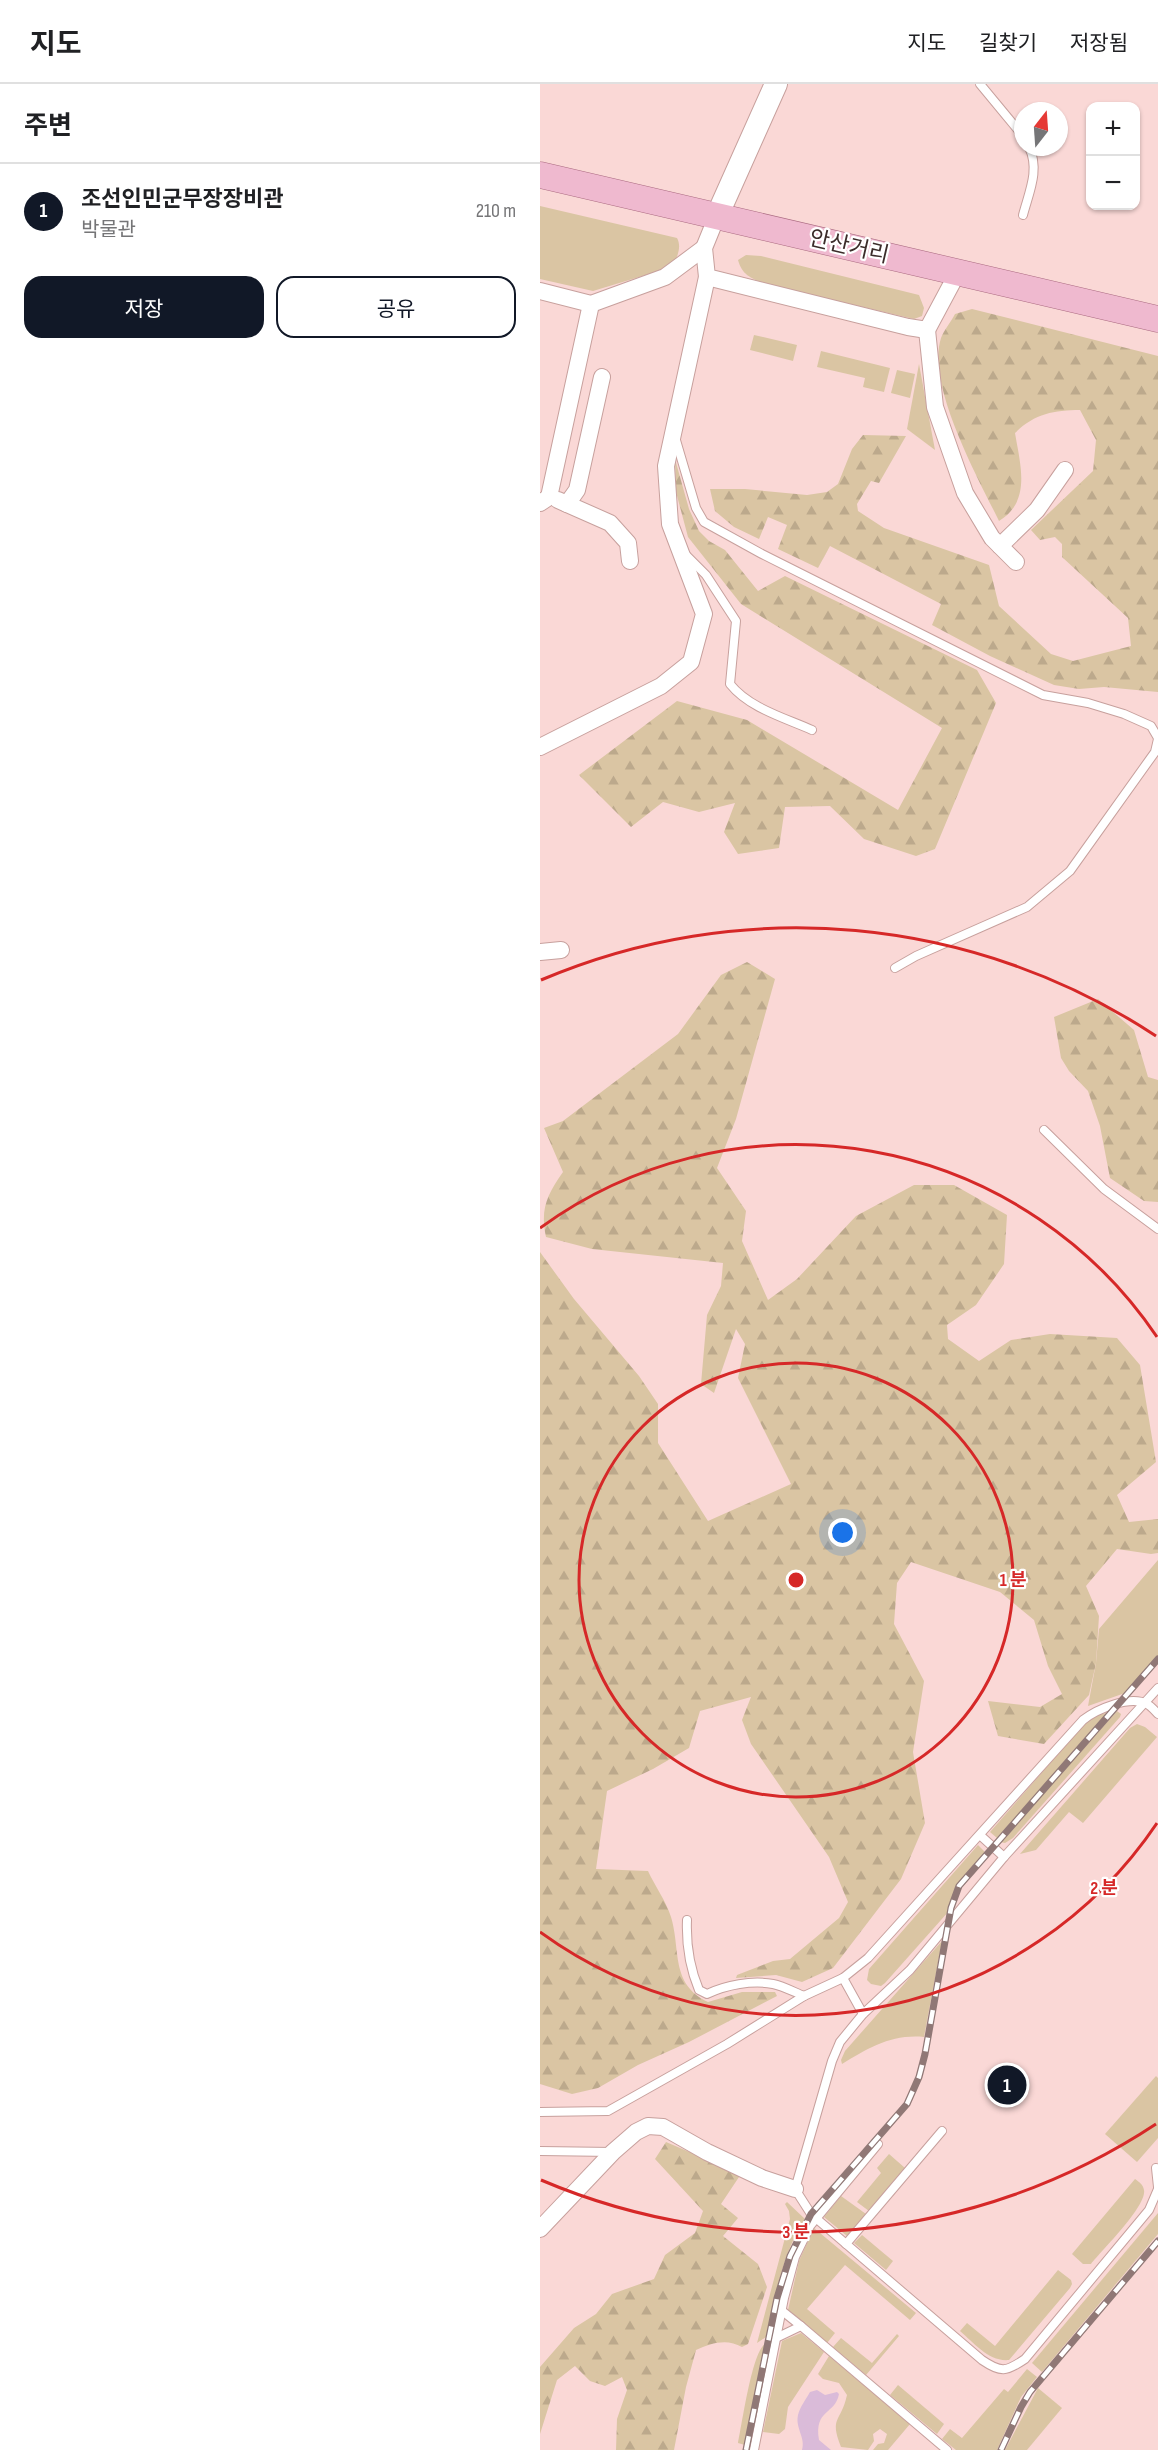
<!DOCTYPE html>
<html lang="ko">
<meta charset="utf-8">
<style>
:root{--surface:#fff;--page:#f6f6f6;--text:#202124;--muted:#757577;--line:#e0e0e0;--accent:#111827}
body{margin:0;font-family:"Sofia Sans Condensed","Noto Sans KR",sans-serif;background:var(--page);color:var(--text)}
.controls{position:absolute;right:18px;top:18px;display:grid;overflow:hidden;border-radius:12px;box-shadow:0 2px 4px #0004}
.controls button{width:54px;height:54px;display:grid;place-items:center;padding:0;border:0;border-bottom:2px solid var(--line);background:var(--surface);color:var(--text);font:30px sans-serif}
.compass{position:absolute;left:474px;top:18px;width:54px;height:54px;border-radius:50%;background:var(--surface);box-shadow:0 2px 4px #0004;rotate:17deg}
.you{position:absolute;left:303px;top:1449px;width:21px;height:21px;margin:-15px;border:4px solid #fff;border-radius:50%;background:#1a73e8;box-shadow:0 0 0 9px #1a73e833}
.badge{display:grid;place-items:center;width:39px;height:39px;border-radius:50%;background:var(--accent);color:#fff;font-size:20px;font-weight:700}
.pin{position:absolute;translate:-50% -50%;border:3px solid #fff;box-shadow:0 2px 6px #0006}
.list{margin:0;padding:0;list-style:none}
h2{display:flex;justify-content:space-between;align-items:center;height:78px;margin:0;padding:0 24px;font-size:26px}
h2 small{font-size:20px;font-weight:400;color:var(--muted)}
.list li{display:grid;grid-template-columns:39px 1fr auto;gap:18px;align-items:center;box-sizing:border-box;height:96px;padding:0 24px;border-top:2px solid var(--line)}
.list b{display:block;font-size:22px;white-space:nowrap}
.list p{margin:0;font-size:20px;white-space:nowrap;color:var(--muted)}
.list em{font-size:20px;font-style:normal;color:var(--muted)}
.actions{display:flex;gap:12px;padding:18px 24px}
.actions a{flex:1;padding:14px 0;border:2px solid var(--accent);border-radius:18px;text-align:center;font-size:21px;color:var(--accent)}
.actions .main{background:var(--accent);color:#fff}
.map{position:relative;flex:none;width:618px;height:2366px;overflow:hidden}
header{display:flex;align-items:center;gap:36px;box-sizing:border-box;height:84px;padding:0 30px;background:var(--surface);border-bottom:2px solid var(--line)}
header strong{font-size:28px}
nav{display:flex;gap:33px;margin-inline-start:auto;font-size:21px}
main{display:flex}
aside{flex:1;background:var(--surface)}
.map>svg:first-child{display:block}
</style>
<header>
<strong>지도</strong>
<nav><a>지도</a><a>길찾기</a><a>저장됨</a></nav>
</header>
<main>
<aside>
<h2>주변<small></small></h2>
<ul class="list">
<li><span class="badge">1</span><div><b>조선인민군무장장비관</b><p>박물관</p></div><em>210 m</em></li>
</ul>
<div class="actions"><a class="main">저장</a><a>공유</a></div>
</aside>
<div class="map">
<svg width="618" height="2366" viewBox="0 0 618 2366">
<defs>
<pattern id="forest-firs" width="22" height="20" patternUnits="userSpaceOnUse" patternTransform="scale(1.5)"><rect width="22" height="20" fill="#dac5a3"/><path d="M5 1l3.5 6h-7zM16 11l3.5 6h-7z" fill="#bca98c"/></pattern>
</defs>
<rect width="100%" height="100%" fill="#fad8d6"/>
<g fill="#dac5a3">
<path d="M0 122 137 154C142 163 137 174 132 183L53 207 0 195Z"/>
<path d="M206 171 221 172 379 211 384 224 382 232 374 235 225 200C211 194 202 191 198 176Z"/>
<polygon points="214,251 257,261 253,277 210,266"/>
<polygon points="281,267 350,284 344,308 323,303 325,294 277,283"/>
<polygon points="379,280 395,366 367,345"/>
<polygon points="357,286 375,290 370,314 351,309"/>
<polygon points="618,1476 618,1572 585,1609 548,1622 556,1579 559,1545"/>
<polygon points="577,1627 581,1630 580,1633 473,1754 465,1759 460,1758"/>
<polygon points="567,1629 457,1754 450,1748 546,1638 556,1631"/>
<polygon points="597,1640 605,1643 617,1653 543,1739 529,1728 496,1766 480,1770 590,1644"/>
<path d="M438 1761 445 1768C429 1787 414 1802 409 1827L345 1899 341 1902 331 1900 327 1896 329 1885Z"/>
<path d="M402 1857 384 1953C351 1950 329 1964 302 1980L301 1976 305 1967Z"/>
<polygon points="616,1992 618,1994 618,2054 597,2078 565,2050"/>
<polygon points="349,2070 365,2084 329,2127 317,2118 341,2089 337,2084"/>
<path d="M595 2095C599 2098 603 2100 604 2106 607 2122 562 2166 551 2180H543L532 2170Z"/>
<polygon points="301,2112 326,2130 307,2152 284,2133"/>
<path d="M247 2118 265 2135C242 2170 235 2213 226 2253L217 2259 250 2135 249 2127 245 2120Z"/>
<polygon points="618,2129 618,2150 502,2288 492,2279"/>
<polygon points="274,2144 376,2229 370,2236 305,2181 267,2225 295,2249 287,2259 248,2226 259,2177"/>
<polygon points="322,2151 353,2177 346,2186 314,2159"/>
<path d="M518 2186 531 2196 532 2200 530 2204 469 2276C449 2278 434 2259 420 2247L427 2239 455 2262Z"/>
<polygon points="261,2249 284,2268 248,2323 245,2345 239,2350 223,2348 242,2257"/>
<polygon points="357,2250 359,2252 326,2291 293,2263 301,2254 332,2279"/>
<path d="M225 2260 205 2361 198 2359C202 2341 212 2268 225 2260Z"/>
<path d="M289 2272 370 2340 348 2366H333L338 2360 344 2359 347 2350 340 2345 333 2350 334 2357 328 2366 301 2363C289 2332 301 2339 307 2311L299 2299 283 2295 278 2290Z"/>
<polygon points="487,2285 497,2293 481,2313 457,2366 416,2366 402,2355 410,2345 422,2354 464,2305 468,2308"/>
<polygon points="358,2301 404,2340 397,2350 350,2311"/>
<polygon points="498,2304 522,2324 487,2366 465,2366"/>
</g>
<g fill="url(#forest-firs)">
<path d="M432 225 618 272V608L564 603 539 605 514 601 450 572 392 541 401 520 290 462 278 484 238 465 247 441 228 433 219 455 194 443 175 427 170 405H205L267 411 287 408 298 400 312 365 323 351 366 352 339 399 331 397 317 420 318 427 344 444 449 481 459 522 511 570 533 577 591 562 588 534 522 473V460L515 453 500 456 491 446 553 387 556 356 540 326C514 326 494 330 475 349 480 380 492 417 459 437 438 394 386 301 401 254 404 246 411 238 415 230Z"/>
<polygon points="135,375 149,425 159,447 169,457 185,466 218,507 245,492 437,586 456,619 395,765 376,772 324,755 290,722 245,723 239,764 198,770 184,748 195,719 159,728 123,718 91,743 39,691 137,617 207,636 358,726 402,644 201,520 148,453 136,408"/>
<path d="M207 878 235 895 196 1035 177 1084 206 1127 202 1157 228 1216 257 1195 316 1132 374 1101H414L467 1131 464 1180 436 1221 407 1241 408 1255 439 1277 471 1256 510 1250 577 1254 600 1281 616 1378 577 1411 589 1438 618 1435V1469L611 1470 577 1465 546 1502 559 1532 556 1579 549 1611 504 1660 458 1652 448 1617 500 1623 522 1610 508 1582 494 1536 460 1508 371 1478 357 1499 354 1540 384 1597 373 1668 385 1739 361 1795 293 1884 262 1898 236 1891 196 1894 197 1891 233 1877 250 1875 299 1834 308 1818 289 1773 211 1660 202 1636 211 1613 160 1627 149 1664 113 1685 67 1707 56 1785 108 1787C115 1802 126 1817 131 1833 141 1866 130 1900 168 1918L202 1908H235L237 1912 149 1958 98 1981 58 2004 32 2010 0 2000V1168L34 1215 99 1292 118 1320V1359L168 1437 251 1400 198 1294 205 1260 196 1245 174 1309 161 1300 167 1231 181 1202 183 1179 52 1165 6 1153C0 1125 7 1111 23 1088L4 1044 23 1037 138 950 181 891Z"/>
<polygon points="558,915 594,946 608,993 618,996 618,1118 604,1117 570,1094 560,1042 548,1007 529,987 521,974 514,933"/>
<path d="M126 2058 201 2090 181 2120 198 2134 183 2152 218 2180 227 2203 208 2260 202 2263C187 2254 171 2259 156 2266L146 2303 134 2366H76L77 2335 87 2306 82 2293 65 2302 50 2297 35 2282 17 2296 0 2350V2283L34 2244 56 2230 72 2210 114 2195 125 2171 155 2149 163 2127 115 2075Z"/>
</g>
<path fill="#dabbd9" d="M277 2306 285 2311 297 2308 299 2310C295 2331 274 2325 279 2356L291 2366H262C266 2354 255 2344 258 2331 260 2323 266 2315 270 2308Z"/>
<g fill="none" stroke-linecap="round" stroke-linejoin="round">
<defs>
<g id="lane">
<polyline points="440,0 483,52"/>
<path d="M483 131C489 108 500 86 489 63"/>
<polyline points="135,353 156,424 164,438 222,470 503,611 548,619 584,630 611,642 618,654"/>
<path d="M146 471 166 491 196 537 190 600C209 624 245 634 272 646"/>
<polyline points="355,884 376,872 487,823 530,787 615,668 618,655"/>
<polyline points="504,1046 564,1105 618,1145"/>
<path d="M618 1604 464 1773 370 1886 323 1930 300 1958 292 1977 255 2105 271 2130 442 2276C461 2289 466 2288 485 2275L609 2126 618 2105"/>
<polyline points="441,1752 464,1773"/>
<path d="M147 1836C146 1861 149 1882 159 1906L167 1910C186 1901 212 1896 233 1900 243 1902 254 1908 264 1912"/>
<polyline points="303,1894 323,1930"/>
<path d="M0 2028 68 2027 187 1960 264 1912 303 1894 328 1874 543 1636C557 1625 590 1611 607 1620 611 1622 615 1627 618 1630"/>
<polyline points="0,2067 73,2068"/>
<polyline points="616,2084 618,2103"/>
<polyline points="306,2160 402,2047"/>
<polyline points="261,2242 407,2366"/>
<polyline points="236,2254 261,2242 241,2226"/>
<polyline points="214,2366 244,2214 255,2173 270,2142 338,2060"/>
</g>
<g id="street">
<polyline points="177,132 164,164 167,193 368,243 387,246 418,188"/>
<polyline points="0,207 51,220 125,193 164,164"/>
<polyline points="387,246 395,323 425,409 452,454 476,478"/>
<polyline points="18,416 70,439 88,459 90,477"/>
<polyline points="0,419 9,413 51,220"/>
<polyline points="27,420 37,406 62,293"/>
<polyline points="460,462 497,426 525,386"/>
<polyline points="0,663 121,602 151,578 164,530 130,440 126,382 167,193"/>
<polyline points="0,868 21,866"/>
<polyline points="0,2145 73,2068 96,2048 108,2042 123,2043 167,2068 222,2094 255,2105"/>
</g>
<polyline id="secondary" points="177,132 236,0"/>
<polyline id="primary" points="0,91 618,235"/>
</defs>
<use href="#lane" stroke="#c7a09d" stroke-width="10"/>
<use href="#street" stroke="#c7a09d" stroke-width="18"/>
<use href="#secondary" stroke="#c7a09d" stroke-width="24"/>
<use href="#primary" stroke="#aa6a80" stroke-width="27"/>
<use href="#lane" stroke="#fff" stroke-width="8"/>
<use href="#street" stroke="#fff" stroke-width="16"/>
<use href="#secondary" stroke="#fff" stroke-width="22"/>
<use href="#primary" stroke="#efb9cf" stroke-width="26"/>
<defs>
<g id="rail">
<polyline points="206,2366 237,2214 250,2172 271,2130 367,2020 379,1993 385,1970 411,1824 419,1802 618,1575"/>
<polyline points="461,2366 481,2323 490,2308 618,2157"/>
</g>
</defs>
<use href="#rail" stroke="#907876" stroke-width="7"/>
<use href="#rail" stroke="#fff" stroke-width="4.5" stroke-dasharray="14" stroke-linecap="butt"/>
</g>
<g fill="none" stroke="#d62828" stroke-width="3">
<circle cx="256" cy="1496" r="217"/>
<path d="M617 1739A435 435 0 0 1 0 1848M0 1144A435 435 0 0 1 617 1253"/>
<path d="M616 2040A652 652 0 0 1 1 2096M1 896A652 652 0 0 1 616 952"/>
</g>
<g text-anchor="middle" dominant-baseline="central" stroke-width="4.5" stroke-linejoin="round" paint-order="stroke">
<g font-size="22" fill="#3b2c2a" stroke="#fff">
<text transform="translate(309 163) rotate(13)">안산거리</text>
</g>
</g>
<circle cx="256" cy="1496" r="9" fill="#d62828" stroke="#fff" stroke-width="3"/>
<g font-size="18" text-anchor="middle" font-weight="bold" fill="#d62828" stroke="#fff" stroke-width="4.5" stroke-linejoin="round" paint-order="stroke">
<text x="473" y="1502">1 분</text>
<text x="564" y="1810">2 분</text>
<text x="256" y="2154">3 분</text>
</g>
</svg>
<div class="controls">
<button>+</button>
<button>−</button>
</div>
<svg class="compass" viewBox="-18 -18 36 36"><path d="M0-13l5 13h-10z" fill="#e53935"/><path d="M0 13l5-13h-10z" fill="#757577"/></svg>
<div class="you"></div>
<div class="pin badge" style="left:467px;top:2001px">1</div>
</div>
</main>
